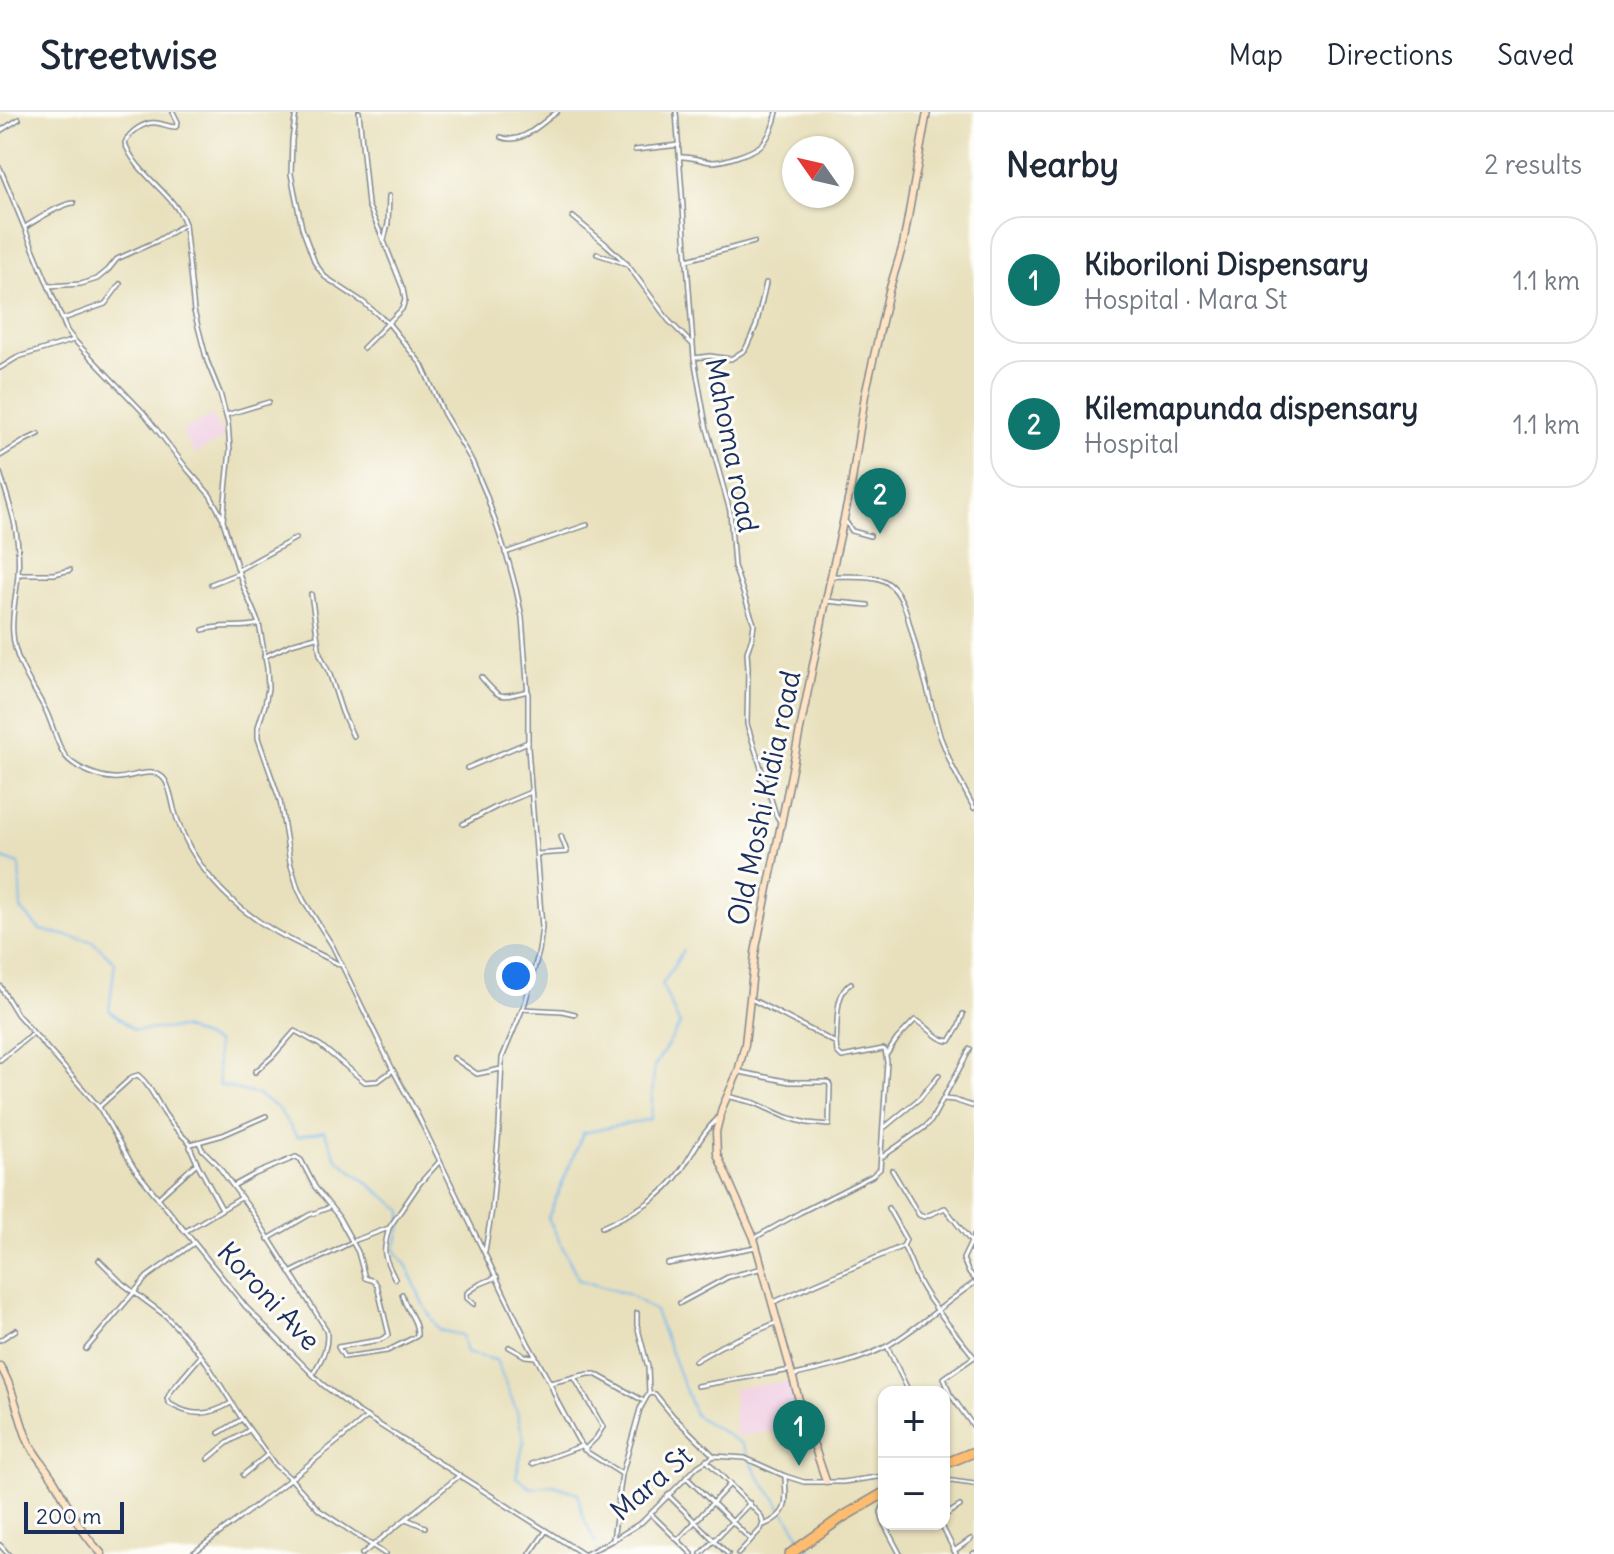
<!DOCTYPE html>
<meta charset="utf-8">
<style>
:root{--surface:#fff;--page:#f6f6f7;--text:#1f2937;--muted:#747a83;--line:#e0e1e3;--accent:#0f766e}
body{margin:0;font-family:Delius,sans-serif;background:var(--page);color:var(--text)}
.controls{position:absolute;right:24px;bottom:24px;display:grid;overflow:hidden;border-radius:16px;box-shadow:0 2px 6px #0004}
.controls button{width:72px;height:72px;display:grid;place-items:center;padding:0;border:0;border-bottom:2px solid var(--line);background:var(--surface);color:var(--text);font:40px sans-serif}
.compass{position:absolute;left:782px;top:24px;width:72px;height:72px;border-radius:50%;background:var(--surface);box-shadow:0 2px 6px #0004;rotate:304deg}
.scale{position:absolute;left:24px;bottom:20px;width:100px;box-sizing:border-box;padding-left:8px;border:4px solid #1b2f5e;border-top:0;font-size:22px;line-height:28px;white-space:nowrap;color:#1b2f5e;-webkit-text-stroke:6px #fdfcf7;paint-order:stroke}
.you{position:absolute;left:516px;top:864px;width:28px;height:28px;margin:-20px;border:6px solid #fff;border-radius:50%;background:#1a73e8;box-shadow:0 0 0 12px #1a73e833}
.badge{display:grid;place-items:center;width:52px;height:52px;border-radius:50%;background:var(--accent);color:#fff;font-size:26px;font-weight:700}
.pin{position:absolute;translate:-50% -66px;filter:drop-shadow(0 2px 4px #0008)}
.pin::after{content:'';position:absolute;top:42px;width:28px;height:24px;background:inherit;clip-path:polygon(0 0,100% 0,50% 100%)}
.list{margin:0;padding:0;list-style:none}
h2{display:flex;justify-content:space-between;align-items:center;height:104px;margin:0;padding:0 32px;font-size:34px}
h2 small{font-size:26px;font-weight:400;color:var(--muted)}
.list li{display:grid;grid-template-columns:52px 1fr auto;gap:24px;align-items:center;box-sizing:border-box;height:128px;margin:0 16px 16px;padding:0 16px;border:2px solid var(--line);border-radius:32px}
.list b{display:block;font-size:30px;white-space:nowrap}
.list p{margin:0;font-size:26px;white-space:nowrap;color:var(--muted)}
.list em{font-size:26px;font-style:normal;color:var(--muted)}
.map{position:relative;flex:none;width:974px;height:1442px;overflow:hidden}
header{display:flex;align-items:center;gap:48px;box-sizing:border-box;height:112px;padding:0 40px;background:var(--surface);border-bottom:2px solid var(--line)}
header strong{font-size:38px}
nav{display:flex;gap:44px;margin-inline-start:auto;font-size:28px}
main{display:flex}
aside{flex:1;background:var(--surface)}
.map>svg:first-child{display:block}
</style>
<header>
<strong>Streetwise</strong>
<nav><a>Map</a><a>Directions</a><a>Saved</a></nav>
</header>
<main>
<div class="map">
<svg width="974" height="1442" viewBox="0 0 974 1442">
<rect width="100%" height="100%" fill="#fdfcf7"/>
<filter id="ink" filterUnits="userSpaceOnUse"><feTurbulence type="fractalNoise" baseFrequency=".0125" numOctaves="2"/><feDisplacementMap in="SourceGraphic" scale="16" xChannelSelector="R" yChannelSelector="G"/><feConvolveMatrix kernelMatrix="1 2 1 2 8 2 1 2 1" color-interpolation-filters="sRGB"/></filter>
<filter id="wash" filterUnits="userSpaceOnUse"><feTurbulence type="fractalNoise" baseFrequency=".006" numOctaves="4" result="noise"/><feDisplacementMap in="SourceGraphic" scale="32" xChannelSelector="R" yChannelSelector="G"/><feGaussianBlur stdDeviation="1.8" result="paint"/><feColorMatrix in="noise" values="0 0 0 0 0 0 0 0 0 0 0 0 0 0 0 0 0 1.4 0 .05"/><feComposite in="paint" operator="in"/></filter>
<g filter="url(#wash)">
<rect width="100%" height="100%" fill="#e8e0bc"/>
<g fill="#f1d0e4">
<polygon points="212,303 224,326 194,342 182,319"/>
<polygon points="792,1269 802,1316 735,1324 733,1276"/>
</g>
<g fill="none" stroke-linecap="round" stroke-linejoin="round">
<g stroke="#7abaee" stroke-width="2">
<polyline points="0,745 19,752 21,797 40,818 92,829 115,850 109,898 134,918 183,916 216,931 219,973 258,983 278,996 297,1025 324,1019 337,1047 402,1098 401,1114 395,1138 408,1156 423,1192 439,1218 462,1223 466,1241 496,1248 517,1300 524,1329 516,1365 531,1376 553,1373 578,1381 583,1404 596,1432"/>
<polyline points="683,839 662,873 680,913 654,955 651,1007 583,1021 548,1106 579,1168 630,1183 655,1199 695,1303 742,1332 759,1365 782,1396"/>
<polyline points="785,1401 802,1427"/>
<polyline points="808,1434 814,1442"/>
<polyline points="598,1438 599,1442"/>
</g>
</g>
</g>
<g filter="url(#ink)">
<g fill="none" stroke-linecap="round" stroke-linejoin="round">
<defs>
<g id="street">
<path d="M173 0 178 10 176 15C169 15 164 12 157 11 145 9 129 20 125 31 136 63 175 82 185 112L194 199 207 249 220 281 228 311 230 338 223 409 243 474 259 512 267 556 268 576 265 593 258 615V626L280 689 290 750 298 777 304 789 332 833 393 958 419 1006 528 1231 550 1271 558 1291 578 1328 587 1340 622 1362 613 1428"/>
<polyline points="296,0 292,28 291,62 302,116 315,151 325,165 363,190 389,212 422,253 444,302 472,349 486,382 509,451 516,477 522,505 528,583 528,636 542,815 539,839 525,891 502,946 499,1017 492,1097 485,1139"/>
<polyline points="359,0 368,93 384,129 403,177 405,188 402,197 363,236"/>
<polyline points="676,0 694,246 706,313 730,399 734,454 754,512 752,526 747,540 748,556 747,612 776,703 781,711"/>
<polyline points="0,19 19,7"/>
<path d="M501 25C521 34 541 11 557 0"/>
<polyline points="635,38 679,33"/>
<path d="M680 45C692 44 701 49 712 50 724 50 751 41 760 34 769 27 775 10 777 0"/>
<polyline points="0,56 67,219 74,228 143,300 188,358 210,383 222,405"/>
<polyline points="573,105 608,134 627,152 669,209 692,232"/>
<path d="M25 115C37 108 62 91 74 91"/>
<polyline points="384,128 388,112 389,84"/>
<polyline points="597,142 627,152"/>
<polyline points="687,148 754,130"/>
<polyline points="49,174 81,172 97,167 108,158 117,147 157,129 185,112"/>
<polyline points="63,207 105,192 120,172"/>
<polyline points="694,246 710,244 731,247 745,238 756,214 766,171"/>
<polyline points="0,256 18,245 74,228"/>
<polyline points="226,303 269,290"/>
<polyline points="0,344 26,328 39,322"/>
<path d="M0 361C11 396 21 424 18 462 17 481 11 502 13 522 15 552 33 573 46 599 53 613 58 638 69 648 80 658 99 665 113 666 129 668 153 652 165 668 170 676 172 688 174 697 178 711 183 723 190 736 210 771 241 800 276 820 297 832 319 841 340 853"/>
<polyline points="846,410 852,419 870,424"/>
<polyline points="505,441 587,413"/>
<polyline points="240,457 296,426"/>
<polyline points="18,462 54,462 70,458"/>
<path d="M833 464C871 466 891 457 906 499L940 624 952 654 974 696"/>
<polyline points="211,472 239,461"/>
<polyline points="311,482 320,542 330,563 342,600 353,624"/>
<polyline points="826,489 868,493"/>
<path d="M203 518C221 512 240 517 259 512"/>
<polyline points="264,545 291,532 316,525"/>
<path d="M481 565C501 588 498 586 528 579"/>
<polyline points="467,656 528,630"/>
<polyline points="463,712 500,693 531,680"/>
<polyline points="537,742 567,740 561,724"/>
<polyline points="0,874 17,902 99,995 134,1056 246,1195 322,1272 356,1298 583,1442"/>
<polyline points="753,888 836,931 837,940 842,945 883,937 885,938 887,950 880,1057 872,1064 801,1100 756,1125"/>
<polyline points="523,897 562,899 575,902"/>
<path d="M836 931C838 912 834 882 851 871"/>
<path d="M887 942 897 927 915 908C927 912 936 929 950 929L959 914 963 902"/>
<polyline points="454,946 477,962 501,957"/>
<polyline points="0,948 33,921"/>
<polyline points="255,960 273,944 295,919 320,933 365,970 378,969 393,958"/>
<polyline points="727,984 755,991 786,1005 807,1011 829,1013 830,973 828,970 790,970 740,960"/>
<polyline points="944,987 954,988 972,994"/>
<path d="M99 995 132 965 138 963C150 973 156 988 164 1001 172 1013 181 1023 191 1032"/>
<polyline points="885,1015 920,986 939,963"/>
<path d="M199 1030 202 1037 216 1051 255 1104 326 1217C330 1234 321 1248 313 1262"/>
<polyline points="882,1045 925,1015 931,1009 970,937"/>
<polyline points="197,1051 222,1097"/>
<polyline points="892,1058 919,1103 924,1105 945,1096 971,1130"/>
<path d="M233 1074 255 1062 296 1045 301 1048 315 1075 338 1104 358 1140 365 1166 374 1169 377 1173 389 1223 380 1228 338 1235 344 1245 387 1239 417 1224C418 1207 405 1198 402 1182"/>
<polyline points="158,1086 197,1051 190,1035 191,1032 223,1023 266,1004"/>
<path d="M602 1115C633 1101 663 1086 682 1057 694 1039 702 1021 718 1006"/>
<path d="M389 1116C382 1142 383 1143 395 1167"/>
<polyline points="186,1119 241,1086"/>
<polyline points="974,1124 963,1147 968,1159 974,1166"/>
<polyline points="268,1127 309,1103 328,1096"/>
<path d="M903 1134C911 1147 914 1162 921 1174 935 1199 957 1222 974 1245"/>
<polyline points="99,1148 123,1172 166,1204 189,1229 206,1250 242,1307 275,1353 291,1367 319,1398 385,1442"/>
<polyline points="667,1152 756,1135"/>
<polyline points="290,1161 356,1128 389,1116 420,1071 439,1050"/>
<polyline points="774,1190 903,1134 906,1128 888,1096"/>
<polyline points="680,1191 728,1165 763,1156"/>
<polyline points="474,1192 467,1186 467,1181 480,1172 497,1165"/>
<polyline points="637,1201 637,1213 648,1255 649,1281"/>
<polyline points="0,1228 16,1218"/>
<polyline points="887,1234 909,1280"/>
<polyline points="509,1235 525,1244 536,1245"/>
<polyline points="86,1237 147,1165 194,1131"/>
<path d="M201 1244 171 1279 167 1287 170 1292C192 1305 209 1304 231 1291"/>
<polyline points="974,1245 944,1266 950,1282 974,1315"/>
<polyline points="695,1249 721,1234 778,1210"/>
<path d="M795 1263C826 1256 860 1249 889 1233 919 1215 945 1191 974 1171"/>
<polyline points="574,1265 603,1315 596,1326 584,1338"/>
<polyline points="550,1271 588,1262 595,1262 642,1288"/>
<polyline points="697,1274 791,1258"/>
<polyline points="219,1321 242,1307"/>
<polyline points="208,1347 226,1332 249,1318"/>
<polyline points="706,1348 761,1404 763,1411 761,1417 738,1442"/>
<polyline points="532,1352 581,1334"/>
<polyline points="622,1362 640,1297 649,1281 655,1282 673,1304 714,1344"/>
<polyline points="243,1363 267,1343"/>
<polyline points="686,1365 749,1426"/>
<polyline points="944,1368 974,1372"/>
<polyline points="668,1383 728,1442"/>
<polyline points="884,1393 881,1400 884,1412"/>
<polyline points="651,1402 692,1442"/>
<polyline points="944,1404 960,1394"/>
<polyline points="406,1407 425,1415"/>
<polyline points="884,1412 900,1442"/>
<polyline points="941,1412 956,1442"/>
<path d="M764 1413C791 1401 786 1389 785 1364"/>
<polyline points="678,1428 730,1372"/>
<polyline points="0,1433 8,1442"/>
<polyline points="954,1439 971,1427"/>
<path d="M192 1442C251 1397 311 1353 367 1305"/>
<polyline points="362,1442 459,1364"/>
<polyline points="530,1442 546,1419"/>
<polyline points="586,1442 613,1428 642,1410 698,1354 714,1344 745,1346 785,1364 804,1370 843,1370 884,1364"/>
<polyline points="701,1442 750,1391"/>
<polyline points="973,1442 974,1441"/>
</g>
<g id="secondary">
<path d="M0 1254C14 1277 18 1304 28 1329 35 1344 47 1356 55 1370 71 1397 79 1419 102 1442"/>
<polyline points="826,1369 801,1295 754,1126 717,1042 716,1020 722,996 738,960 745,932 755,841 831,464 851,375 865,283 889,179 903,133 927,0"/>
</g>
<g id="highway">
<polyline points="944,1352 974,1340"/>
<polyline points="790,1442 841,1406 884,1381"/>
</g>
</defs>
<use href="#street" stroke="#82888d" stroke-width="6"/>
<use href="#secondary" stroke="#82888d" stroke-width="9"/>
<use href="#highway" stroke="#82888d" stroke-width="12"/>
<use href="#street" stroke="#fff" stroke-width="3"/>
<use href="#secondary" stroke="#fee4c5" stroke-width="6"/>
<use href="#highway" stroke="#fdbc6f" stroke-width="9"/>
</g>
</g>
<g text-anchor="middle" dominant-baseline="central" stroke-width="6" stroke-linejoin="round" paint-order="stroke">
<g font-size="28" fill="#1b2f5e" stroke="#fdfcf7">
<text transform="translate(732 333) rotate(79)">Mahoma road</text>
<text transform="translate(764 686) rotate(-78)">Old Moshi Kidia road</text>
<text transform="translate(269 1184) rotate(47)">Koroni Ave</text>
<text transform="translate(651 1371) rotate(-41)">Mara St</text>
</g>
</g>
</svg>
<div class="controls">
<button>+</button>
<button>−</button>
</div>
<svg class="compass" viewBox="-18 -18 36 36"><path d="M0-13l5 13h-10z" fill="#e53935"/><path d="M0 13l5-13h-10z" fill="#747a83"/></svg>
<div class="scale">200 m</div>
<div class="you"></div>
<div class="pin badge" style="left:799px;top:1354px">1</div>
<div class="pin badge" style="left:880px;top:422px">2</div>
</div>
<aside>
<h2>Nearby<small>2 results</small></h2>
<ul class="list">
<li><span class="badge">1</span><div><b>Kiboriloni Dispensary</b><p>Hospital · Mara St</p></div><em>1.1 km</em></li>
<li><span class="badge">2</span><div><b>Kilemapunda dispensary</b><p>Hospital</p></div><em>1.1 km</em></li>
</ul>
</aside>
</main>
